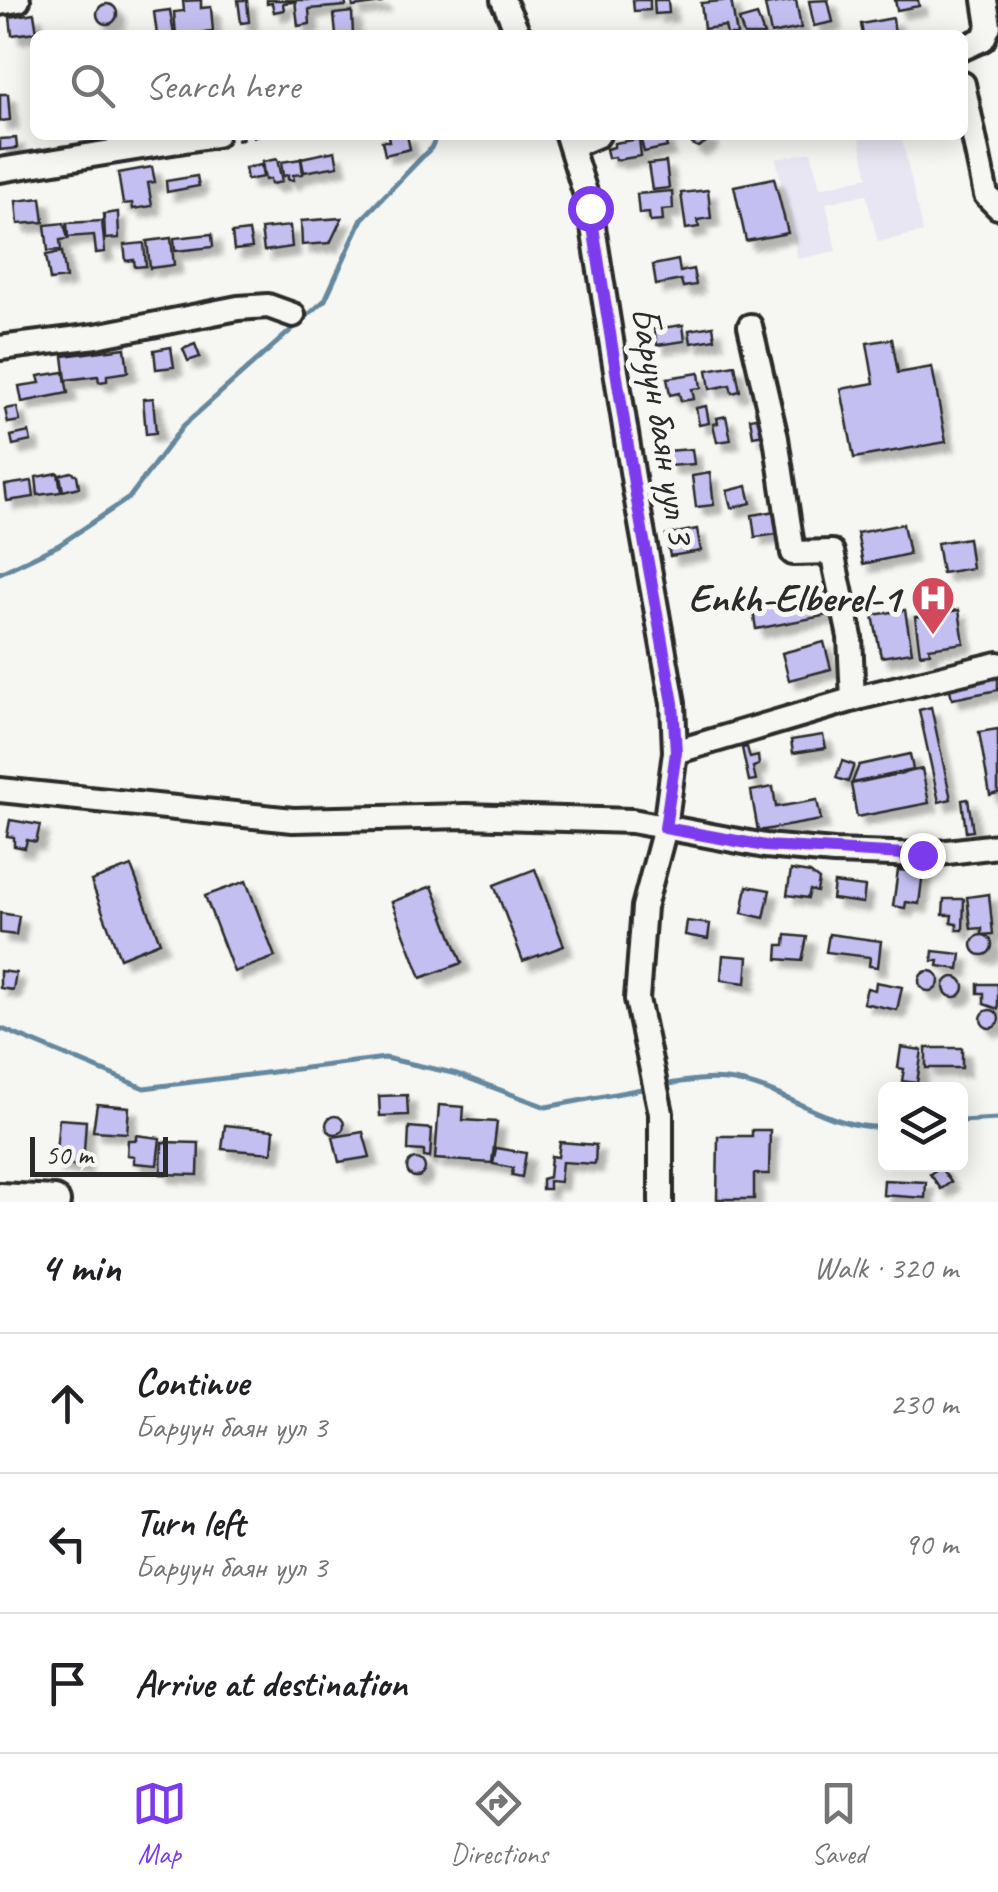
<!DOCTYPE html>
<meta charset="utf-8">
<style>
:root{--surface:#fff;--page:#f6f6f6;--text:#202124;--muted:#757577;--line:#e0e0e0;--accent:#7c3aed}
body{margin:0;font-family:Caveat,sans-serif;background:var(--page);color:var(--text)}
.controls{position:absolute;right:30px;bottom:30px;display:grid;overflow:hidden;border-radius:15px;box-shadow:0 5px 25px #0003}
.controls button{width:90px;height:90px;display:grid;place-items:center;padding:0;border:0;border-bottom:2px solid var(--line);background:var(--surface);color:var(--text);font:50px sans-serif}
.scale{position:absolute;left:30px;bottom:25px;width:138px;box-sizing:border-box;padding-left:10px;border:5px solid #2b2b2b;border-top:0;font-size:28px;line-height:35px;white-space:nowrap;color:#2b2b2b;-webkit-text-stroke:8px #f6f6f2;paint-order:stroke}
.stop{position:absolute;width:30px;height:30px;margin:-22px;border:8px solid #7c3aed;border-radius:50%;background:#fff}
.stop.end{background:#7c3aed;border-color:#fff;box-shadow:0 2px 10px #0008}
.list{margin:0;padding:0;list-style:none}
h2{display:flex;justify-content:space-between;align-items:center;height:130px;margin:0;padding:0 40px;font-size:42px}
h2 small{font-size:32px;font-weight:400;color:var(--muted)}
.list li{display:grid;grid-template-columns:65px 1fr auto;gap:30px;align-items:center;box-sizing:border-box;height:140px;padding:0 40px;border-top:2px solid var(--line)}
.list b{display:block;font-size:38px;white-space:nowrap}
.list p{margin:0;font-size:32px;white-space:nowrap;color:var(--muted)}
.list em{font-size:32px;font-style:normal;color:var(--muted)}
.icon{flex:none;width:55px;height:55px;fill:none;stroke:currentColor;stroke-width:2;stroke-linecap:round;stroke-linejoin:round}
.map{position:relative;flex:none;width:998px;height:1202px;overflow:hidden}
.search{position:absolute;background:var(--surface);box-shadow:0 5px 25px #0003;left:30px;right:30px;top:30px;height:110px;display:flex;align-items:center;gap:25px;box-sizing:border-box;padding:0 35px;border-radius:15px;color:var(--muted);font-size:38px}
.sheet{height:550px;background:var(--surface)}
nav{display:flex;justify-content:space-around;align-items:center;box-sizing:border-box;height:140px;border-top:2px solid var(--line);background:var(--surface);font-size:28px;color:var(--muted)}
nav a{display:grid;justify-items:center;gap:5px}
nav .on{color:var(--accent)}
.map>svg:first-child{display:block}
</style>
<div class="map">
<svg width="998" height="1202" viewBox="0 0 998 1202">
<defs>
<filter id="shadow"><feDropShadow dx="8" dy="8" stdDeviation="2.5" flood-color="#0004"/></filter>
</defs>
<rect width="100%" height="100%" fill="#f6f6f2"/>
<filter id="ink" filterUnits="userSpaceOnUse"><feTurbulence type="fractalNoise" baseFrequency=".01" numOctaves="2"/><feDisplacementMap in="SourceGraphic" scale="20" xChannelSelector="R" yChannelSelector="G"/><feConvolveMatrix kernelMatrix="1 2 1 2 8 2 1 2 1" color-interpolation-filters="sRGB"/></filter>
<g filter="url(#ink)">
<polygon fill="#e7e6f2" points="901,135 923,232 878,242 866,194 826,203 836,251 798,259 776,159 811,152 820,188 868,177 859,136"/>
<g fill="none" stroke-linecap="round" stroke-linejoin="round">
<g stroke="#65889e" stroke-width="5">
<polyline points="494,35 503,20"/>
<polyline points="0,573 59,545 129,498 183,426 325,300 362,219 431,148 437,135"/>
<polyline points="0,1028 144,1088 385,1058 457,1074 546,1107 647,1088"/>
<path d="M663 1085C686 1081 710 1077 734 1081 786 1089 832 1131 886 1127"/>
<polyline points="960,1121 998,1119"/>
</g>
</g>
<g fill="#c3bff1" stroke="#2b2b2b" stroke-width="2.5" filter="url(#shadow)">
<polygon points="201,0 201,8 211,7 213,32 176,35 174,12 184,11 183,1"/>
<polygon points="238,0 247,0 249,22 241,23"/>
<polygon points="267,0 293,0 293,2 283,3 284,10 274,12 272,3 267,4"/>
<polygon points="295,0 345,0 346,6 309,9 310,24 298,26"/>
<polygon points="352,0 382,0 382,3 353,7"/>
<polygon points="633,0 650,0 650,10 634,11"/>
<polygon points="654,0 668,0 669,13 655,14"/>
<polygon points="731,0 737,35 727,35 725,26 704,29 701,3"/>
<polygon points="796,0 801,28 771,34 765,5"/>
<polygon points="828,0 833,22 814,26 809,1"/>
<polygon points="895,0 918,0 919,6 897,10"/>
<circle cx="107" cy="14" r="10"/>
<polygon points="170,10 174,35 157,35 154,12"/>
<polygon points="352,12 353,35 336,35 334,14"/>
<polygon points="34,13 37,32 12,35 10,17"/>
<polygon points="757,15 764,35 744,35 739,20"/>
<polygon points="893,18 895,35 863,35 861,24"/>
<polygon points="0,94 8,94 10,120 0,121"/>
<polygon points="388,135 407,135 410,149 385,155 382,141 389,141"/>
<polygon points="664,135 667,147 644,152 641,140"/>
<polygon points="690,135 709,135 708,141 698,147 692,144"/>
<polygon points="16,138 17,148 0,150 0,139"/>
<polygon points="639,139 641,156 616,160 615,157 608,158 606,149 614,147 614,143"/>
<polygon points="335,151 338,166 304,172 301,158"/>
<polygon points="277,159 282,182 271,184 270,179 265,180 262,162"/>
<polygon points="301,159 303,174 293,175 294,180 288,180 288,175 283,176 281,162"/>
<polygon points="666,162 669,188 652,190 648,164"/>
<polygon points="261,165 263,177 247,180 245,168"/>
<polygon points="152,167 155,182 148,183 152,206 133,209 132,203 123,204 118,173"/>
<polygon points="197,176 199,186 167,192 166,181"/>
<polygon points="774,178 788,233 746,241 734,186"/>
<polygon points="708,190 711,218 697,220 699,227 686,229 681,193"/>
<polygon points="672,191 673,209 662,210 663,221 650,222 649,213 639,214 637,194"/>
<polygon points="41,198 44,222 18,224 16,201"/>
<polygon points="118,212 119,238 105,239 104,214"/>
<polygon points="342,218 330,243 302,245 301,221"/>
<polygon points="102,221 105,252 96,253 94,235 68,237 67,223"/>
<polygon points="64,223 68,239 60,240 61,250 48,251 45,225"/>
<polygon points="290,226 292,247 264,251 261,229"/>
<polygon points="249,231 252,248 234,250 232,233"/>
<polygon points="212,234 213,247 175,251 174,238"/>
<polygon points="171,238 174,265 150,268 147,241"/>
<polygon points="144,243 146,266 135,267 134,260 126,261 124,245"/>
<polygon points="62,252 66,278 50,280 46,255"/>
<polygon points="678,260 680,272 693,269 696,285 683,287 681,280 656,285 653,265"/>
<polygon points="683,325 685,341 657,345 654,329"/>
<polygon points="713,326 715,339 691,343 689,330"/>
<polygon points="892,339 898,373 932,367 946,442 854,458 841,389 874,383 867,343"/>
<polygon points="195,344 200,357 188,361 183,349"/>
<polygon points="171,347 174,367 156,369 154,350"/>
<polygon points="125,348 128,372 107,375 107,381 99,382 98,376 66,380 63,356"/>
<polygon points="735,365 740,391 732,393 730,385 710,389 707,370"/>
<polygon points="64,372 68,393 22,402 19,386 40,383 38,376"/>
<polygon points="699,373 701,388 692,389 694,399 681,401 679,393 670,395 667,378"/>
<polygon points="153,398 156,433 146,434 143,399"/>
<polygon points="706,406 709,423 699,425 696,408"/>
<polygon points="17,407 20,421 8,423 5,409"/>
<polygon points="726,416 731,440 717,442 713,424 718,423 717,418"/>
<polygon points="761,416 764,434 753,436 750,418"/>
<polygon points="29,432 31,441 13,445 11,436"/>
<polygon points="692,449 694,464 669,466 667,451"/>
<polygon points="71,472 77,475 79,487 63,491 60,475"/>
<polygon points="58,473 61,492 38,495 36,477"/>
<polygon points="710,473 714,505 696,507 692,476"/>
<polygon points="32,481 34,497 7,501 5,485"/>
<polygon points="747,486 751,503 731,508 727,491"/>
<polygon points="776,511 779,534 755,537 752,515"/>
<polygon points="903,524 909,554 863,564 857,533"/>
<polygon points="697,529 701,551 670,556 666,535"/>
<polygon points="968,538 972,568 942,573 937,543"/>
<polygon points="823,591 828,615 756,629 752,605"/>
<polygon points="905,610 912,652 881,657 873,615"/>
<polygon points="959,610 964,643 929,648 930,653 920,654 915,617"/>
<polygon points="824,642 831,669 789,680 782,653"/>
<polygon points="998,674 998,690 952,699 949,685"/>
<polygon points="931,707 951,799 939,802 919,710"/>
<polygon points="998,729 998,793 990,795 979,732"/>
<polygon points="823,735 826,748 793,753 791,740"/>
<polygon points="747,747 750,758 758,756 759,765 753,767 756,780 749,781 742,748"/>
<polygon points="910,754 913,770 852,783 859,765"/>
<polygon points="842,761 854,765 848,782 836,778"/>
<polygon points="922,769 929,803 857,817 851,784"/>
<polygon points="773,787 776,807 817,800 821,820 758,831 751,791"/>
<polygon points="968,799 973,831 966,832 962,800"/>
<polygon points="10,820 40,825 36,842 27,840 25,848 14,846 14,837 7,836"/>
<polygon points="131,866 160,942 120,958 91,881"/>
<polygon points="535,869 564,946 523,961 494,885"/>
<polygon points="791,870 810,873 819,880 817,892 810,890 808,898 787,895"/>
<polygon points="898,870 923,872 919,904 906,902 905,908 893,906"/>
<polygon points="246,881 275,957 234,972 205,896"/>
<polygon points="834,883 865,887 863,903 832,899"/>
<polygon points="432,886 462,963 421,978 392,902"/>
<polygon points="747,886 770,890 764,918 742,913"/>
<polygon points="989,894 993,934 982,935 982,928 971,929 967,897"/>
<polygon points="944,899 964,899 963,930 957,930 957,924 951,923 952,915 943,915"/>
<polygon points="0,913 19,916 16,935 0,933"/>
<polygon points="687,921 710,924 708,939 685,935"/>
<polygon points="829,934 881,941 878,967 869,966 870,957 826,952"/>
<polygon points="786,935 807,937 802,961 777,959 778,945 785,945"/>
<circle cx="982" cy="945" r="10"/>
<polygon points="933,951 961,954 959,969 938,966 939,961 932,961"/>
<polygon points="723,955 748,957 746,983 721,980"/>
<polygon points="0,971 16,973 13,990 0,988"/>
<circle cx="929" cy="981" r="10"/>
<circle cx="954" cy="987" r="10"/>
<polygon points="876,982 902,987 897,1010 863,1003 867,988 875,990"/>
<polygon points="978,984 998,984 998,1009 984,1004 984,993 978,993"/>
<circle cx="990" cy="1019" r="9"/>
<polygon points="901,1047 922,1050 917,1083 902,1081 904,1069 898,1068"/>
<rect x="926" y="1048" width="36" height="20"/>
<polygon points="407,1095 408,1115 380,1116 379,1096"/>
<polygon points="97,1104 129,1107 127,1133 93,1131"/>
<polygon points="439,1105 464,1107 463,1120 497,1122 492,1163 435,1159"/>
<circle cx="335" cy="1125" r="9"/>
<polygon points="59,1119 86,1121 83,1166 55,1164"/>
<polygon points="225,1125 274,1130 272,1153 222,1149"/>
<polygon points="409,1127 432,1129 430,1158 424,1157 424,1151 408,1150"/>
<polygon points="752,1130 770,1130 769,1174 754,1174 754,1199 717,1199 718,1136 752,1136"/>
<polygon points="363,1132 370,1157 339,1162 333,1137"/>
<polygon points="136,1135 160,1138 157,1165 134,1163 134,1156 127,1155 128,1140 136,1140"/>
<polygon points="162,1142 199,1143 198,1175 161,1174"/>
<polygon points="560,1142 596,1145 595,1164 562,1162 560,1182 549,1181 549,1189 542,1189 542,1179 549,1177 551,1156 558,1157"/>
<polygon points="496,1148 526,1153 522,1177 512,1175 513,1168 493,1164"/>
<circle cx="416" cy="1168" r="9"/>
<polygon points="940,1167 951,1182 941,1189 930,1174"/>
<polygon points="884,1180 926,1182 925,1198 883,1195"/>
</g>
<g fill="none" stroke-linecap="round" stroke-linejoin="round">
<defs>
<g id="minor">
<polyline points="503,0 519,35"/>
<polyline points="0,3 18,0"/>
<polyline points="963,48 983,39 989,26 985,0"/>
<polyline points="963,84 986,195 998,207"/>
<polyline points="567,135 590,208 635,490 673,703 675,752 665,828 644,907 637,999 661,1113 661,1202"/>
<polyline points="572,146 598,135"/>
<polyline points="0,170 216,135"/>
<polyline points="750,326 776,438 793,553 832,552 850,637 853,699"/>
<polyline points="0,348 96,336 238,308 268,306 293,315"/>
<polyline points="675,752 861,697 998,664"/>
<polyline points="0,790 293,820 466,816 632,821 765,846 834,852 922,855 998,846"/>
</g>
<polyline id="major" points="0,1199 54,1202"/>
</defs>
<use href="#minor" stroke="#2b2b2b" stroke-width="30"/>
<use href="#major" stroke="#2b2b2b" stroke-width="38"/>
<polyline stroke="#2b2b2b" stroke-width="4" stroke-dasharray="8 8" stroke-linecap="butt" points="236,140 258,135"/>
<use href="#minor" stroke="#f6f6f2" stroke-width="22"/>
<use href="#major" stroke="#f6f6f2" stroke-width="30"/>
</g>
</g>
<g fill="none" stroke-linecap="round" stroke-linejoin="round" filter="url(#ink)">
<polyline stroke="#7c3aed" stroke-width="12" points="590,208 635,490 673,703 676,752 665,828 765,846 922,855"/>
</g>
<defs>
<symbol id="hospital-pin" viewBox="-11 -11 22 30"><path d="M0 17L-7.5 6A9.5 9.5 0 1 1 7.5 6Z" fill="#d1495b" stroke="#f6f6f2"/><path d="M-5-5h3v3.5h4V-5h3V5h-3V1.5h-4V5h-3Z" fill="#fff"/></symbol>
</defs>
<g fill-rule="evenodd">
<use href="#hospital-pin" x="908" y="573" width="50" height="68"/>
</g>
<g text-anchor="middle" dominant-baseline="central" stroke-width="10" stroke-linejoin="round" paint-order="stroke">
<g font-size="40" fill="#2b2b2b" stroke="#f6f6f2">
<text transform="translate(663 425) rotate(81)">Баруун баян уул 3</text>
</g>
<g font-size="40" font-weight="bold" fill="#2b2b2b" stroke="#f6f6f2" text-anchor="end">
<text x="900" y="598">Enkh-Elberel-1</text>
</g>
</g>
</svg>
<div class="controls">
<button><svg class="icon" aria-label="layers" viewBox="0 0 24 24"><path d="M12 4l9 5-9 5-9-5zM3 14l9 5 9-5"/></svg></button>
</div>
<div class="scale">50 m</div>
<div class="stop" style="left:590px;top:208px"></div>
<div class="stop end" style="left:922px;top:855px"></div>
<div class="search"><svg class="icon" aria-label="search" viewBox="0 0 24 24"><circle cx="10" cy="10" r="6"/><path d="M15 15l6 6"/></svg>Search here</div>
</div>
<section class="sheet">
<h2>4 min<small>Walk · 320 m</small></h2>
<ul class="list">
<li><svg class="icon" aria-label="ahead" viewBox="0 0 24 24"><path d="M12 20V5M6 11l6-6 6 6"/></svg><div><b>Continue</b><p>Баруун баян уул 3</p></div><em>230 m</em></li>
<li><svg class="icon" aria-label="left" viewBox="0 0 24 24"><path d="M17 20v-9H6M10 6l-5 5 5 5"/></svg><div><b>Turn left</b><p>Баруун баян уул 3</p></div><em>90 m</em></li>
<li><svg class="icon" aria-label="arrive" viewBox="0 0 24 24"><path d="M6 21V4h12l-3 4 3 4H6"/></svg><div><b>Arrive at destination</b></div></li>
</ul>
</section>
<nav>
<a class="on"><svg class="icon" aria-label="map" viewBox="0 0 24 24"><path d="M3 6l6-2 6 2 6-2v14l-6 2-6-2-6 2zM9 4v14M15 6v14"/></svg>Map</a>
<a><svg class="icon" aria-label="directions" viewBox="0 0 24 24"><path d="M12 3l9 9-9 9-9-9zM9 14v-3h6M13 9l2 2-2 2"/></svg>Directions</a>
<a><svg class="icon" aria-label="saved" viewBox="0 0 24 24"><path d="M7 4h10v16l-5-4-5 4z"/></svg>Saved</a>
</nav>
